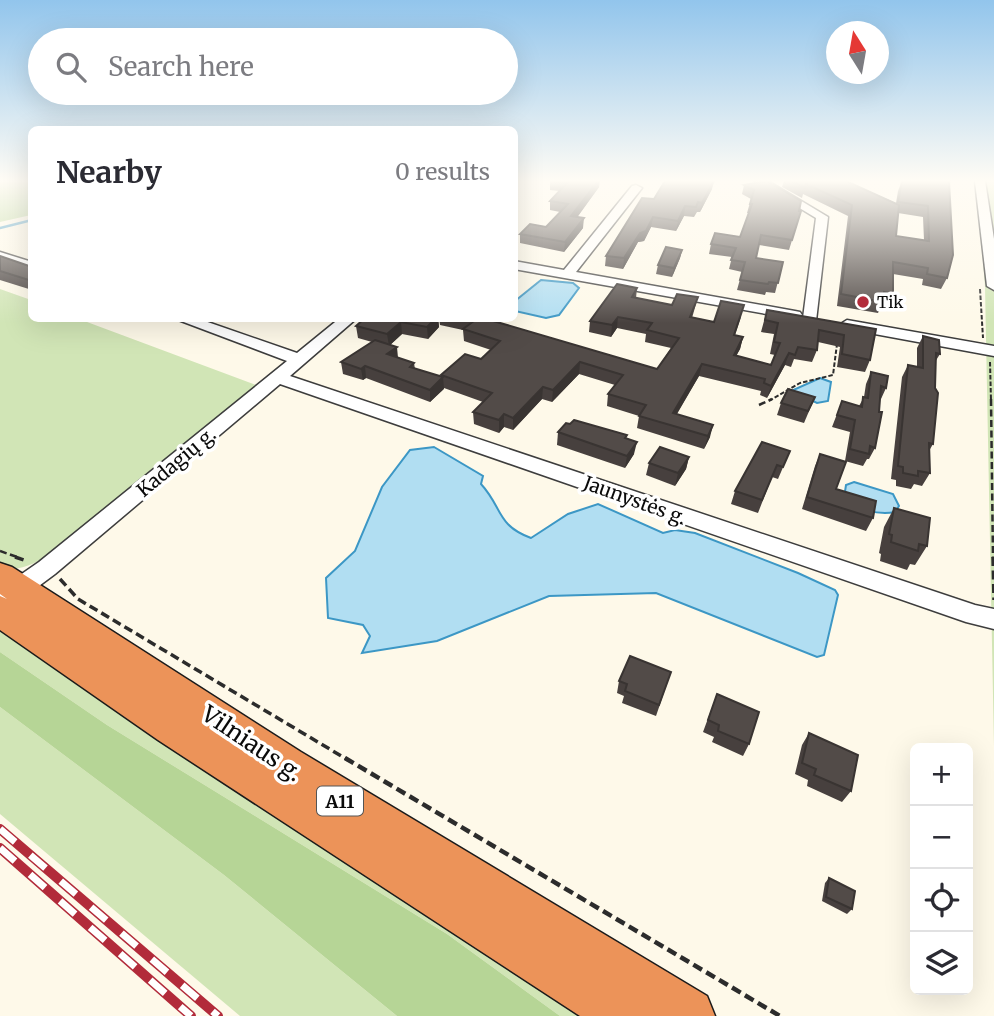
<!DOCTYPE html>
<meta charset="utf-8">
<style>
:root{--surface:#fff;--page:#f2f2f3;--text:#2b2b33;--muted:#7c7c81;--line:#e1e1e2}
body{margin:0;font-family:Merriweather,serif;background:var(--page);color:var(--text)}
.controls{position:absolute;right:21px;bottom:21px;display:grid;overflow:hidden;border-radius:10px;box-shadow:0 7px 28px #0002}
.controls button{width:63px;height:63px;display:grid;place-items:center;padding:0;border:0;border-bottom:2px solid var(--line);background:var(--surface);color:var(--text);font:35px sans-serif}
.compass{position:absolute;left:826px;top:21px;width:63px;height:63px;border-radius:50%;background:var(--surface);box-shadow:0 7px 28px #0002;rotate:349deg}
.list{margin:0;padding:0;list-style:none}
h2{display:flex;justify-content:space-between;align-items:center;height:91px;margin:0;padding:0 28px;font-size:30px}
h2 small{font-size:23px;font-weight:400;color:var(--muted)}
.icon{flex:none;width:38px;height:38px;fill:none;stroke:currentColor;stroke-width:2;stroke-linecap:round;stroke-linejoin:round}
.map{position:relative;flex:none;width:994px;height:1016px;overflow:hidden}
.search{position:absolute;background:var(--surface);box-shadow:0 7px 28px #0002;left:28px;top:28px;width:490px;height:77px;display:flex;align-items:center;gap:18px;box-sizing:border-box;padding:0 24px;border-radius:38px;color:var(--muted);font-size:26px}
.panel{position:absolute;background:var(--surface);box-shadow:0 7px 28px #0002;left:28px;top:126px;width:490px;height:196px;border-radius:10px}
.map>svg:first-child{display:block}
</style>
<div class="map">
<svg width="994" height="1016" viewBox="0 0 994 1016">
<rect width="100%" height="100%" fill="#fef9e9"/>
<g fill="#d1e5b6">
<polygon points="977,181 994,181 994,746 985,287"/>
<path d="M0 289 31 300 32 318 79 319 259 386 55 552C38 561 19 574 0 567Z"/>
<polygon points="0,620 607,1016 560,1016 447,934 107,725 0,652"/>
<polygon points="0,707 224,875 397,1016 240,1016 0,814"/>
</g>
<g fill="#b6d596">
<polygon points="0,181 31,181 31,215 0,222"/>
<polygon points="0,652 107,725 447,934 560,1016 397,1016 224,875 0,707"/>
</g>
<g fill="#b1def2" stroke="#3c97c5" stroke-width="2">
<polygon points="541,280 573,283 579,288 559,315 546,318 515,311 515,301"/>
<polygon points="820,378 831,382 828,401 817,403 791,391"/>
<path d="M434 447 483 476 481 484C503 508 496 525 531 538L568 514 598 504 663 533 675 530 695 533 798 573 835 590 838 595 824 655 817 657 656 593 549 596 437 641 362 653 370 636 363 625 328 618 326 578 355 551 382 487 410 450Z"/>
<path d="M854 482 893 494 899 506 895 512C879 515 855 510 844 498L846 485Z"/>
</g>
<g fill="none" stroke-linecap="round" stroke-linejoin="round">
<polyline stroke="#3c97c5" stroke-width="2.5" points="0,228 32,220"/>
<defs>
<g id="minor">
<polygon points="755,181 768,181 828,217 816,321 811,323 803,318 816,218"/>
<polygon points="975,181 985,181 994,239 994,290 987,286"/>
<polygon points="636,185 642,188 576,272 795,311 800,312 802,315 800,318 795,319 514,269 514,261 564,270 632,186"/>
<polygon points="0,252 32,262 32,271 0,260"/>
<polygon points="173,318 196,318 297,353 340,318 357,318 290,376 975,605 994,609 994,629 966,622 280,384 55,574 8,609 0,611 0,589 39,562 287,361"/>
<polygon points="847,320 994,346 994,356 842,328 839,325"/>
</g>
<polygon id="highway" points="0,563 12,567 301,752 707,996 715,1016 580,1016 158,740 0,630 0,596 7,599 0,594"/>
</defs>
<use href="#minor" stroke="#3d3d3d" stroke-width="3"/>
<use href="#highway" stroke="#1b1b1b" stroke-width="3"/>
<g stroke="#2c2c2c" stroke-width="2" stroke-dasharray="4.5 2" stroke-linecap="butt">
<polyline points="980,289 983,338"/>
<polyline points="990,362 991,401"/>
<polyline points="769,401 800,383 833,375 837,344"/>
</g>
<g stroke="#2c2c2c" stroke-width="2.5" stroke-dasharray="7 3.5" stroke-linecap="butt">
<polyline points="991,399 993,558"/>
<polyline points="759,405 772,399"/>
<polyline points="0,551 20,558"/>
</g>
<g stroke="#2c2c2c" stroke-width="3.5" stroke-dasharray="9 4.5" stroke-linecap="butt">
<polyline points="15,557 27,561"/>
<polyline points="993,557 994,600"/>
<polyline points="60,579 78,599 348,760"/>
</g>
<polyline stroke="#2c2c2c" stroke-width="4.5" stroke-dasharray="10 5" stroke-linecap="butt" points="345,758 780,1016"/>
<use href="#minor" fill="#fff" fill-rule="evenodd"/>
<use href="#highway" fill="#ec9359" fill-rule="evenodd"/>
<defs>
<g id="rail">
<polyline points="0,829 218,1016"/>
<polyline points="0,848 191,1016"/>
</g>
</defs>
<use href="#rail" stroke="#b22b3a" stroke-width="10"/>
<use href="#rail" stroke="#fff" stroke-width="7" stroke-dasharray="20" stroke-linecap="butt"/>
</g>
<g fill="#47403e" fill-rule="evenodd">
<polygon points="550,181 599,187 577,217 583,228 564,252 520,243 520,234 546,227 560,212 550,210 550,201 560,191 550,190"/>
<path d="M784 181H846L896 203 898 191 902 181H949L947 278 941 289 922 285 923 279 893 274V294L888 305 882 304 878 313 837 306 848 216 803 194 802 198 782 187ZM898 213 923 217 924 240 896 236Z"/>
<polygon points="744,185 801,211 789,250 759,245 756,258 783,262 775,293 766,292 765,295 737,290 742,272 729,269 732,257 709,254 711,244 740,237 749,213 747,213 751,199 742,194"/>
<polygon points="712,189 700,212 697,212 694,217 684,216 676,231 651,227 644,241 638,242 623,269 605,266 606,256 654,199"/>
<polygon points="682,250 680,258 672,277 656,274 658,265"/>
<polygon points="0,256 32,267 32,290 0,280"/>
<polygon points="637,288 636,298 672,305 698,297 692,318 714,322 741,317 735,335 743,337 740,349 736,356 771,365 775,355 770,354 774,334 761,332 767,310 876,329 870,360 865,372 837,367 840,347 818,342 817,350 812,362 794,359 791,367 785,365 767,398 760,395 761,391 699,376 677,414 710,437 704,449 637,428 639,416 607,406 608,394 615,385 579,374 552,402 542,399 513,430 504,427 499,433 474,424 473,412 483,402 444,388 430,402 366,378 363,380 343,374 341,362 372,342 358,338 356,326 365,318 438,318 439,327 428,339 402,334 390,345 398,358 414,363 415,369 441,377 441,375 481,359 491,350 464,341 463,330 440,325 439,318 488,318 487,320 657,369 671,348 645,342 646,334 617,328 611,337 589,332 590,321"/>
<polygon points="923,336 940,354 935,362 933,444 929,451 930,473 922,486 914,484 911,489 896,486 896,480 891,479 902,377 908,365 917,367 917,348"/>
<polygon points="871,372 886,388 881,399 880,399 875,448 869,459 867,459 863,466 845,461 850,432 832,427 842,401 859,406 864,397 866,384"/>
<polygon points="815,397 804,423 777,415 781,403"/>
<polygon points="558,432 626,438 634,454 625,468 557,445"/>
<polygon points="790,451 778,479 772,477 758,513 731,504 735,491"/>
<polygon points="820,454 836,489 873,518 866,531 802,509 815,466"/>
<polygon points="689,457 686,469 675,486 646,475 649,463"/>
<polygon points="894,508 927,546 915,565 910,564 907,570 880,561 881,554 879,553 884,527"/>
<polygon points="671,672 656,716 622,703 624,696 617,693 619,681"/>
<polygon points="717,694 749,744 743,756 712,742 714,737 703,732"/>
<polygon points="809,733 851,791 842,802 807,786 808,780 795,774 802,745"/>
<polygon points="829,878 852,909 847,914 822,901 825,883"/>
</g>
<g fill="#393432">
<polygon points="598,181 600,181 599,187 571,226 571,216"/>
<polygon points="714,181 712,189 700,212 702,203"/>
<polygon points="685,206 684,216 676,231 678,221"/>
<polygon points="653,217 651,227 644,241 638,242 623,269 624,258 640,233"/>
<polygon points="584,218 583,228 564,252 565,242"/>
<polygon points="682,250 680,258 672,277 674,268"/>
<polygon points="618,317 617,328 611,337 612,325"/>
<polygon points="436,318 438,318 439,327 428,339 427,327"/>
<polygon points="401,322 402,334 389,346 387,334"/>
<polygon points="743,337 740,349 730,367 734,355"/>
<polygon points="397,347 398,358 387,354"/>
<polygon points="789,353 785,365 767,398 771,386"/>
<polygon points="580,362 579,374 552,402 553,390"/>
<polygon points="702,364 699,376 670,425 673,413"/>
<polygon points="365,366 366,378 363,380 361,369"/>
<polygon points="443,377 444,389 430,402 430,390"/>
<polygon points="543,387 542,399 513,430 513,418"/>
<polygon points="504,414 504,427 499,433 499,420"/>
<polygon points="713,425 710,437 704,449 708,436"/>
<polygon points="637,442 634,454 625,468 627,456"/>
<polygon points="689,457 686,469 675,486 678,473"/>
</g>
<g fill="#524b48" stroke="#393432" stroke-width="2">
<polygon points="551,181 598,181 571,216 584,218 565,242 520,234 530,224 546,227 568,204 550,201 567,183"/>
<polygon points="665,181 714,181 702,203 698,202 696,207 685,206 678,221 653,217 646,231 640,233 624,258 606,256 642,198 654,199"/>
<polygon points="767,181 801,201 799,211 801,211 792,240 761,235 756,258 783,262 778,283 769,282 768,284 740,280 745,262 731,260 736,248 711,244 715,233 740,237 752,204 750,204 754,190 744,185"/>
<polygon points="792,181 846,181 899,205 896,236 929,241 928,206 898,202 902,181 949,181 953,255 947,278 927,274 928,268 893,262 893,294 884,292 883,302 841,294 852,205 806,184 805,188"/>
<polygon points="666,247 682,250 674,268 658,265"/>
<polygon points="0,256 32,267 32,281 0,271"/>
<polygon points="617,284 637,288 632,297 672,305 677,294 698,297 690,317 714,322 721,301 744,305 734,335 743,337 734,355 771,365 780,343 774,342 778,323 765,320 767,310 876,329 870,360 842,354 844,335 819,330 817,350 798,347 795,355 789,353 771,386 764,383 765,379 702,364 673,413 713,425 708,436 639,416 646,405 608,394 623,375 580,362 553,390 543,387 513,418 504,414 499,420 473,412 492,393 441,375 465,354 481,359 500,341 463,329 474,321 464,318 483,318 657,369 679,338 647,330 652,323 618,317 612,325 590,321"/>
<polygon points="365,318 436,318 427,327 401,322 387,334 356,326"/>
<polygon points="923,336 939,340 940,354 936,353 935,388 938,393 933,444 929,443 930,473 918,471 918,476 903,473 903,467 898,466 908,365 923,368"/>
<polygon points="375,340 397,347 387,354 414,363 410,367 443,377 430,390 365,366 361,369 341,362"/>
<polygon points="871,372 888,376 886,388 881,386 879,412 882,412 875,448 870,446 869,454 850,449 855,420 837,415 842,401 862,407 863,397 868,398"/>
<polygon points="788,389 815,397 808,411 781,403"/>
<polygon points="574,420 627,435 625,438 637,442 627,456 558,432 566,423 570,424"/>
<polygon points="762,442 790,451 783,467 777,465 762,500 735,491"/>
<polygon points="660,447 689,457 678,473 649,463"/>
<polygon points="820,454 846,462 836,489 876,501 873,518 807,497"/>
<polygon points="894,508 930,518 927,546 919,544 918,551 891,542 892,535 889,534"/>
<polygon points="630,656 671,672 659,705 625,691 627,684 619,681"/>
<polygon points="717,694 759,712 749,744 718,731 719,725 708,720"/>
<polygon points="809,733 858,755 851,791 814,775 816,769 802,763"/>
<polygon points="829,878 855,891 852,909 826,897"/>
</g>
<linearGradient id="sky" x2="0" y2="1"><stop stop-color="#92c5ec"/><stop offset="0.56" stop-color="#fffcf5"/><stop offset="1" stop-color="#fffcf5" stop-opacity="0"/></linearGradient>
<rect width="994" height="323" fill="url(#sky)"/>
<circle fill="#b22b3a" stroke="#fff" stroke-width="2.5" cx="863" cy="302" r="7"/>
<g text-anchor="middle" dominant-baseline="central" stroke-width="7" stroke-linejoin="round" paint-order="stroke">
<g font-size="16" fill="#0a0a0a" stroke="#fff" text-anchor="start">
<text x="877" y="302">Tik</text>
</g>
<rect fill="#fff" stroke="#545454" stroke-width="2" x="317" y="786.5" width="46" height="29" rx="5"/>
<g font-size="18" font-weight="bold" fill="#0a0a0a">
<text x="340" y="801">A11</text>
</g>
<g font-size="19" fill="#0a0a0a" stroke="#fff">
<text transform="translate(176 462) rotate(-40)">Kadagių g.</text>
<text transform="translate(635 500) rotate(20)">Jaunystės g.</text>
</g>
<g font-size="23" fill="#0a0a0a" stroke="#fff">
<text transform="translate(252 743) rotate(34)">Vilniaus g.</text>
</g>
</g>
</svg>
<div class="controls">
<button>+</button>
<button>−</button>
<button><svg class="icon" aria-label="locate" viewBox="0 0 24 24"><circle cx="12" cy="12" r="6"/><path d="M12 2v4M12 18v4M2 12h4M18 12h4"/></svg></button>
<button><svg class="icon" aria-label="layers" viewBox="0 0 24 24"><path d="M12 4l9 5-9 5-9-5zM3 14l9 5 9-5"/></svg></button>
</div>
<svg class="compass" viewBox="-18 -18 36 36"><path d="M0-13l5 13h-10z" fill="#e53935"/><path d="M0 13l5-13h-10z" fill="#7c7c81"/></svg>
<div class="search"><svg class="icon" aria-label="search" viewBox="0 0 24 24"><circle cx="10" cy="10" r="6"/><path d="M15 15l6 6"/></svg>Search here</div>
<section class="panel">
<h2>Nearby<small>0 results</small></h2>
<ul class="list">
</ul>
</section>
</div>
